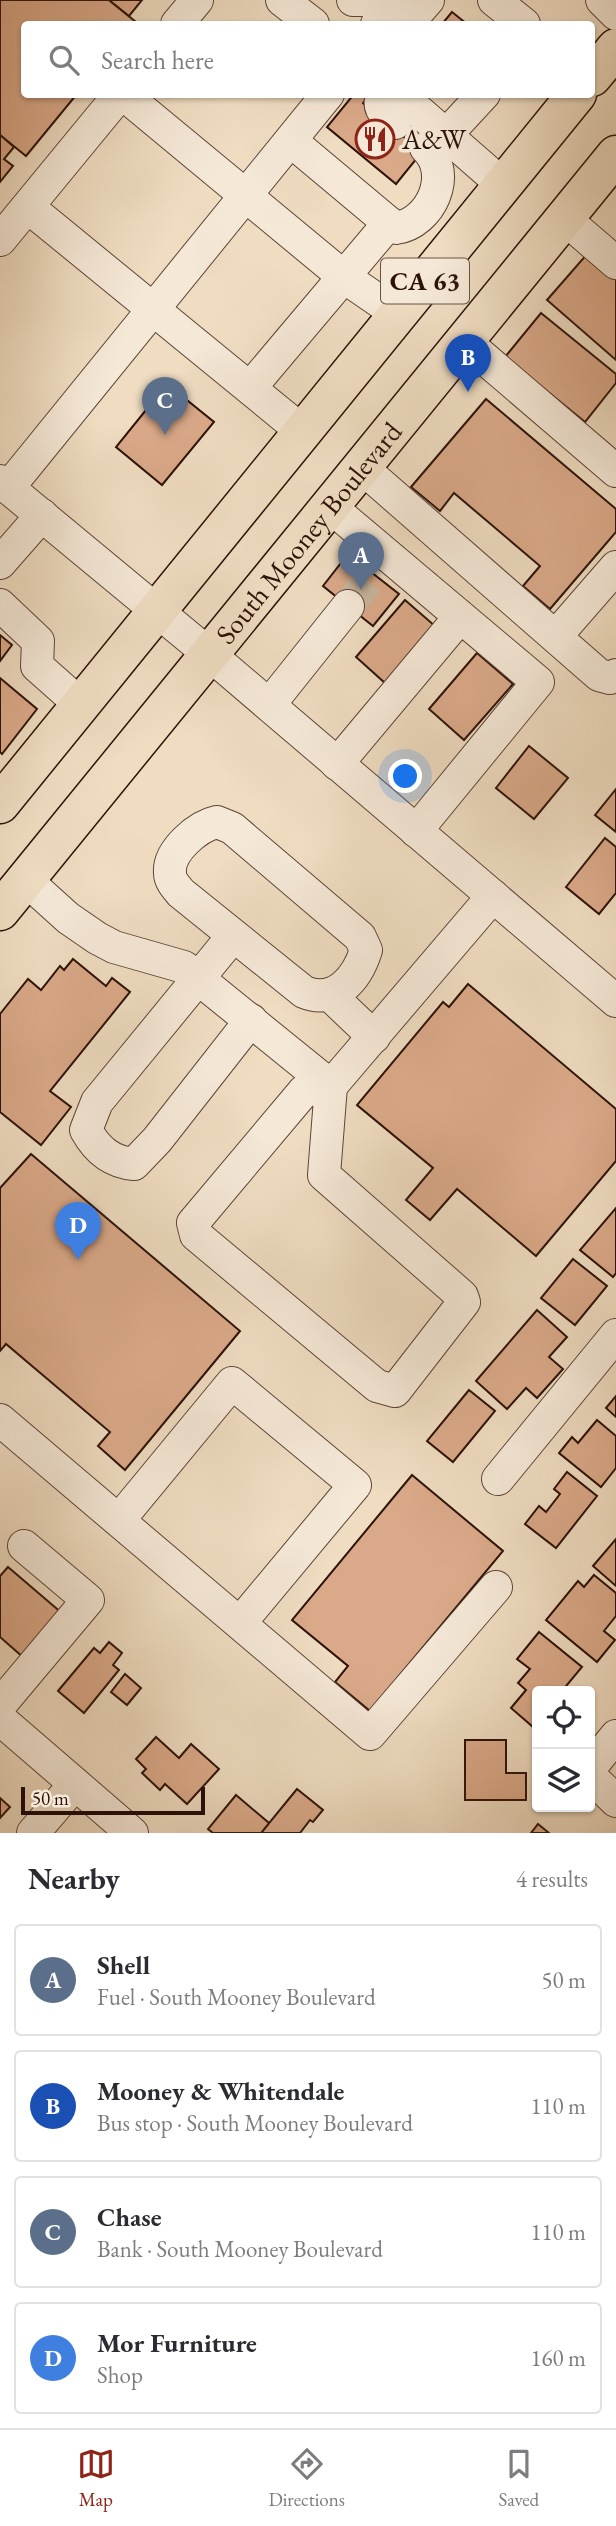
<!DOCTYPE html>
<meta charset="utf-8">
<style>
:root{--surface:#fff;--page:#f2f2f3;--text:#2b2b33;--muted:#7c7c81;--line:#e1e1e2;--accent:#8f2418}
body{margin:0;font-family:"EB Garamond",serif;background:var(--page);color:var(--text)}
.controls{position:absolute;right:21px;bottom:21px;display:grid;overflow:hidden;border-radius:7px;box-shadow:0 2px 5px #0004}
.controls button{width:63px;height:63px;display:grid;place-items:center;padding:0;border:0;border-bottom:2px solid var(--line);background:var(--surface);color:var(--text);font:35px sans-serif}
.scale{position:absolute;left:21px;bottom:18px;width:184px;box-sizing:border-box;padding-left:7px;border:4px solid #2c1208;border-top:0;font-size:19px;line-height:24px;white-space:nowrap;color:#2c1208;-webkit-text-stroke:5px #f5e8d7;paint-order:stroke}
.you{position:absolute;left:406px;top:777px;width:24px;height:24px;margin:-18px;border:5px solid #fff;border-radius:50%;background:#1a73e8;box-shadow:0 0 0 10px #1a73e833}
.badge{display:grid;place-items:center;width:46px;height:46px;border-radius:50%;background:var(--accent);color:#fff;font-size:23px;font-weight:700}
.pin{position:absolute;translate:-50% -58px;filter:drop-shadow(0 2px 4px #0008)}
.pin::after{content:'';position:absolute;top:37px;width:24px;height:21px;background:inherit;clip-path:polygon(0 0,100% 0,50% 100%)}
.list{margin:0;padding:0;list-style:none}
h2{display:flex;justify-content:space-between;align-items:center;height:91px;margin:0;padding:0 28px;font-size:30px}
h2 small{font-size:23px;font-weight:400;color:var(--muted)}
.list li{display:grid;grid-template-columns:46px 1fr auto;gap:21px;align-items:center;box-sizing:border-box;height:112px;margin:0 14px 14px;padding:0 14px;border:2px solid var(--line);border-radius:7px}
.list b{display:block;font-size:26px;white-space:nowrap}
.list p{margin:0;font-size:23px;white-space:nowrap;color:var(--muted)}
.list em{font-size:23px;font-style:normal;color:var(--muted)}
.icon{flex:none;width:38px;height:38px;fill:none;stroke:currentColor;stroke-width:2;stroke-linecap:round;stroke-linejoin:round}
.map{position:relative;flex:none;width:616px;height:1833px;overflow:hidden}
.search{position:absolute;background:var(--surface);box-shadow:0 2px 5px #0004;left:21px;right:21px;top:21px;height:77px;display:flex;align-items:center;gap:18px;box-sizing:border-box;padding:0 24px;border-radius:7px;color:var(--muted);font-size:26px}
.sheet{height:595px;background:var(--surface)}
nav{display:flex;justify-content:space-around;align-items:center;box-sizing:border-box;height:98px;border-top:2px solid var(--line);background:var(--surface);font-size:19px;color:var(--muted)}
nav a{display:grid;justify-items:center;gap:4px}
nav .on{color:var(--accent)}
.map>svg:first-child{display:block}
</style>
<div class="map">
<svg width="616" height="1833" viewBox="0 0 616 1833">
<rect width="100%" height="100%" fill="#efdcc1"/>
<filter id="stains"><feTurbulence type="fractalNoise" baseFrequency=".00286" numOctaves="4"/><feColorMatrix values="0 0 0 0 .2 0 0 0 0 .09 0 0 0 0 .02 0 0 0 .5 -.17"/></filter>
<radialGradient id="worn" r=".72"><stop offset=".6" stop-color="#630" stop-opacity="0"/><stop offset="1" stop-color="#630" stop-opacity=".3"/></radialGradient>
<g fill="#daa989" stroke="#2c1208" stroke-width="2">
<polygon points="0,0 109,0 136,22 24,24 24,94 77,94 26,156 0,135"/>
<polygon points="109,0 142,0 129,16"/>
<polygon points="452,12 467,24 442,24"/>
<polygon points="354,94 369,95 363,103 422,152 396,184 327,127"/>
<polygon points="0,135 14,147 4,159 13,166 0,182"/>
<polygon points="588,253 616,278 616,360 547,300"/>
<polygon points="541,313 616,374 616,383 585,422 505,357"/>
<polygon points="167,384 214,422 162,485 116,447"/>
<polygon points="486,399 616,509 616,532 550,609 523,586 540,566 454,493 440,511 411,487"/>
<polygon points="348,554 399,594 373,626 323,586"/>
<polygon points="405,600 435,626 385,683 356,657"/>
<polygon points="0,635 12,645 0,661"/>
<polygon points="477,653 513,684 464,740 429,709"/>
<polygon points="0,678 37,709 2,754 0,752"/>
<polygon points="529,746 568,778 534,819 496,788"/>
<polygon points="616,789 616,832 595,815"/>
<polygon points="605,838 616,847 616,893 599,914 566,887"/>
<polygon points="73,959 106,986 112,978 130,992 50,1091 71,1107 41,1145 0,1112 0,1014 28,979 41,990 60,966 64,970"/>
<polygon points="468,984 616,1109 616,1161 536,1256 457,1189 430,1220 406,1200 433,1168 357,1105 443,1002 449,1007"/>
<polygon points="31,1154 240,1331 125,1470 98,1446 110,1432 6,1344 0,1351 0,1188"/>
<polygon points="616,1208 616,1273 613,1277 580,1250"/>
<polygon points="573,1259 607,1286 575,1325 541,1298"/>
<polygon points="537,1310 567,1337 549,1357 563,1369 537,1398 526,1388 507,1409 476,1381"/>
<polygon points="469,1390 495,1411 453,1462 427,1441"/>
<polygon points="616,1396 616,1417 606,1408"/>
<polygon points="597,1420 616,1436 616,1468 601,1487 559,1453 572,1437 578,1443"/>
<polygon points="567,1472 597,1496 556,1548 525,1524 539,1506 546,1512 560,1494 554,1489"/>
<polygon points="412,1475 503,1551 370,1711 335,1682 348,1666 292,1620"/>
<polygon points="616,1539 616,1586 593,1566"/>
<polygon points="8,1567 63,1614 24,1658 0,1637 0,1576"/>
<polygon points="594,1575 616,1593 616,1616 604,1631 615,1640 597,1662 546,1620 578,1581 584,1587"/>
<polygon points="539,1632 582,1667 562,1691 537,1691 537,1722 533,1727 511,1708 526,1690 518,1683 530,1669 517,1659"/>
<polygon points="109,1642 122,1653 113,1665 119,1670 84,1713 58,1691 94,1648 100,1653"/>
<polygon points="125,1674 141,1688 127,1705 111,1692"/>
<polygon points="156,1737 179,1758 191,1744 219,1769 187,1804 165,1784 160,1790 142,1773 146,1769 136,1759"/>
<polygon points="465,1740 506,1740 506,1773 526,1773 526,1800 465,1800"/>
<polygon points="297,1789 323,1810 313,1822 310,1820 300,1833 261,1833"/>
<polygon points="236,1795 269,1823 261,1833 213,1833 208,1829"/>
<polygon points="0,1798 10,1807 0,1818"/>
<polygon points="538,1824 549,1833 531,1833"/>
</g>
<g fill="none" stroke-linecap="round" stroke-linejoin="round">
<polyline stroke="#c8b49c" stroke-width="32" stroke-dasharray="32 16" stroke-linecap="butt" points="348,606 374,574"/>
<defs>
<g id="minor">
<polyline points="282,0 313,24"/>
<polyline points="353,0 366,0"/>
<polyline points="494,0 524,24"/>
<polyline points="602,0 616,14"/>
<polyline points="177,24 197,0"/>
<polyline points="377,24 394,5"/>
<polyline points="407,24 428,0"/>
<polyline points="123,94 344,277 398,314"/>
<path d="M383 94C376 108 385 114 395 123"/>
<polyline points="399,94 503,185"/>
<polyline points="447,134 484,94"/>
<polyline points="28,207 302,431"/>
<polyline points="564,218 616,263"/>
<path d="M389 223 396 228C431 223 453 174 426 148"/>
<polyline points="0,240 120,94"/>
<polyline points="463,340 616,471"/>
<polyline points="250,388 389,223 291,141"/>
<polyline points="360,466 599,675 610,678 616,675"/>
<polyline points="0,481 209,654 616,1001"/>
<polyline points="8,488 328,94"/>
<polyline points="328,505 538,682 416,831"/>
<polyline points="0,563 42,515"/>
<polyline points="0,605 38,641 37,666 81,705"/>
<polyline points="556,636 616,567"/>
<polyline points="269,705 348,606"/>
<polyline points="337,764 460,617"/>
<path d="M217 822 232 828 360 937 366 950C357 979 335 1005 304 992L181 893C176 887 170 881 170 873 168 851 198 826 217 822Z"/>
<polyline points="26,880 68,918 97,938 114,947 184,967 331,1086 493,896"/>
<path d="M233 936 97 1102 86 1130C97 1150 111 1162 134 1164L157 1140 251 1020"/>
<polyline points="331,996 374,1037"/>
<polygon points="331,1086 324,1175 462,1296 464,1302 395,1391 377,1386 196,1235 193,1223 304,1091"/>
<polyline points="0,1420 370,1734 496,1587"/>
<polyline points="498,1479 616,1335"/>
<polyline points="119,1520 232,1383 355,1485 240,1623"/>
<polyline points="0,1705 88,1600 24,1546"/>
<polyline points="0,1719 132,1833"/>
<polyline points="590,1768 616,1736"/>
<polyline points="590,1776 616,1801"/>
<polyline points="33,1833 75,1784"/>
</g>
<g id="major">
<polyline points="592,77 616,48"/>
<polyline points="0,804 577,94"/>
<path id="s1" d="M0 911 616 155"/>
</g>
</defs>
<use href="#minor" stroke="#5d4436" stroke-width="34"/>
<use href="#major" stroke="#2c1208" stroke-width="41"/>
<use href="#minor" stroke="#f5e8d7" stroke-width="32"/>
<use href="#major" stroke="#efdcc1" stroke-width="38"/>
</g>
<defs>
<symbol id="restaurant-ring" viewBox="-11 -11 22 22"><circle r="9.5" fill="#f5e8d7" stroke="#8f2418" stroke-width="1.5"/><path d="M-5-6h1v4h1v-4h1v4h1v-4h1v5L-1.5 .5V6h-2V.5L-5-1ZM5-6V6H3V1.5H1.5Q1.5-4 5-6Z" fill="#8f2418"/></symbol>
</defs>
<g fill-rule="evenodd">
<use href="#restaurant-ring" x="353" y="117" width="44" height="44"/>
</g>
<g text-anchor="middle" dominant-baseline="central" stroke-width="7" stroke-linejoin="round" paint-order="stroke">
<rect fill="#f5e8d7" stroke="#685246" stroke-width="2" x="381" y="258.5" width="88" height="45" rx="5"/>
<g font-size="26" font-weight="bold" fill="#2c1208">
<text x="425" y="281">CA 63</text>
</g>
<g font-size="28" fill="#2c1208" stroke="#f5e8d7" text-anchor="start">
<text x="402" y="139">A&amp;W</text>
</g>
<g font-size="28" fill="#2c1208" stroke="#f5e8d7">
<text stroke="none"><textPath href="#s1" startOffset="488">South Mooney Boulevard</textPath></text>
</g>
</g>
<rect width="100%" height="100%" filter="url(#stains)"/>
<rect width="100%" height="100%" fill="url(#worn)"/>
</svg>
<div class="controls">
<button><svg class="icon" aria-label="locate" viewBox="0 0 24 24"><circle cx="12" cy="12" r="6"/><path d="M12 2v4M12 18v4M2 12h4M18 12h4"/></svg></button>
<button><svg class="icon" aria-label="layers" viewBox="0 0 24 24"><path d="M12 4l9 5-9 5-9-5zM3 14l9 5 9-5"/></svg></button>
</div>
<div class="scale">50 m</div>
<div class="you"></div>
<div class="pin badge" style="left:361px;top:590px;background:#5c6f8a">A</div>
<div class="pin badge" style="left:468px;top:392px;background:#1a4fb4">B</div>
<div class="pin badge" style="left:165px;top:435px;background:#5c6f8a">C</div>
<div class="pin badge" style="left:78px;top:1260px;background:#3f7fe0">D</div>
<div class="search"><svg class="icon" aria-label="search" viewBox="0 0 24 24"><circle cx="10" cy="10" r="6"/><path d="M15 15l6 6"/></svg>Search here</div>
</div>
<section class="sheet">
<h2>Nearby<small>4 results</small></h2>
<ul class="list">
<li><span class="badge" style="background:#5c6f8a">A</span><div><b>Shell</b><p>Fuel · South Mooney Boulevard</p></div><em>50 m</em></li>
<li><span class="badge" style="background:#1a4fb4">B</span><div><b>Mooney &amp; Whitendale</b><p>Bus stop · South Mooney Boulevard</p></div><em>110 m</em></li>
<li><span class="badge" style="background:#5c6f8a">C</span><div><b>Chase</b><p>Bank · South Mooney Boulevard</p></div><em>110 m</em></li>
<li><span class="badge" style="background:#3f7fe0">D</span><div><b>Mor Furniture</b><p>Shop</p></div><em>160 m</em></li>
</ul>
</section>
<nav>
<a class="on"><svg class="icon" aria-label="map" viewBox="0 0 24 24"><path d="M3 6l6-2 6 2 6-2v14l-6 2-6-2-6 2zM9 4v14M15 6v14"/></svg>Map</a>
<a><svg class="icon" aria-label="directions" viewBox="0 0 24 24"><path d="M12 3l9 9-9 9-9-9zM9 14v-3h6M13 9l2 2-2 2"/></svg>Directions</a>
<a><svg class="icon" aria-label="saved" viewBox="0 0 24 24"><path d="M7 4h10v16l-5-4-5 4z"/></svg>Saved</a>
</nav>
